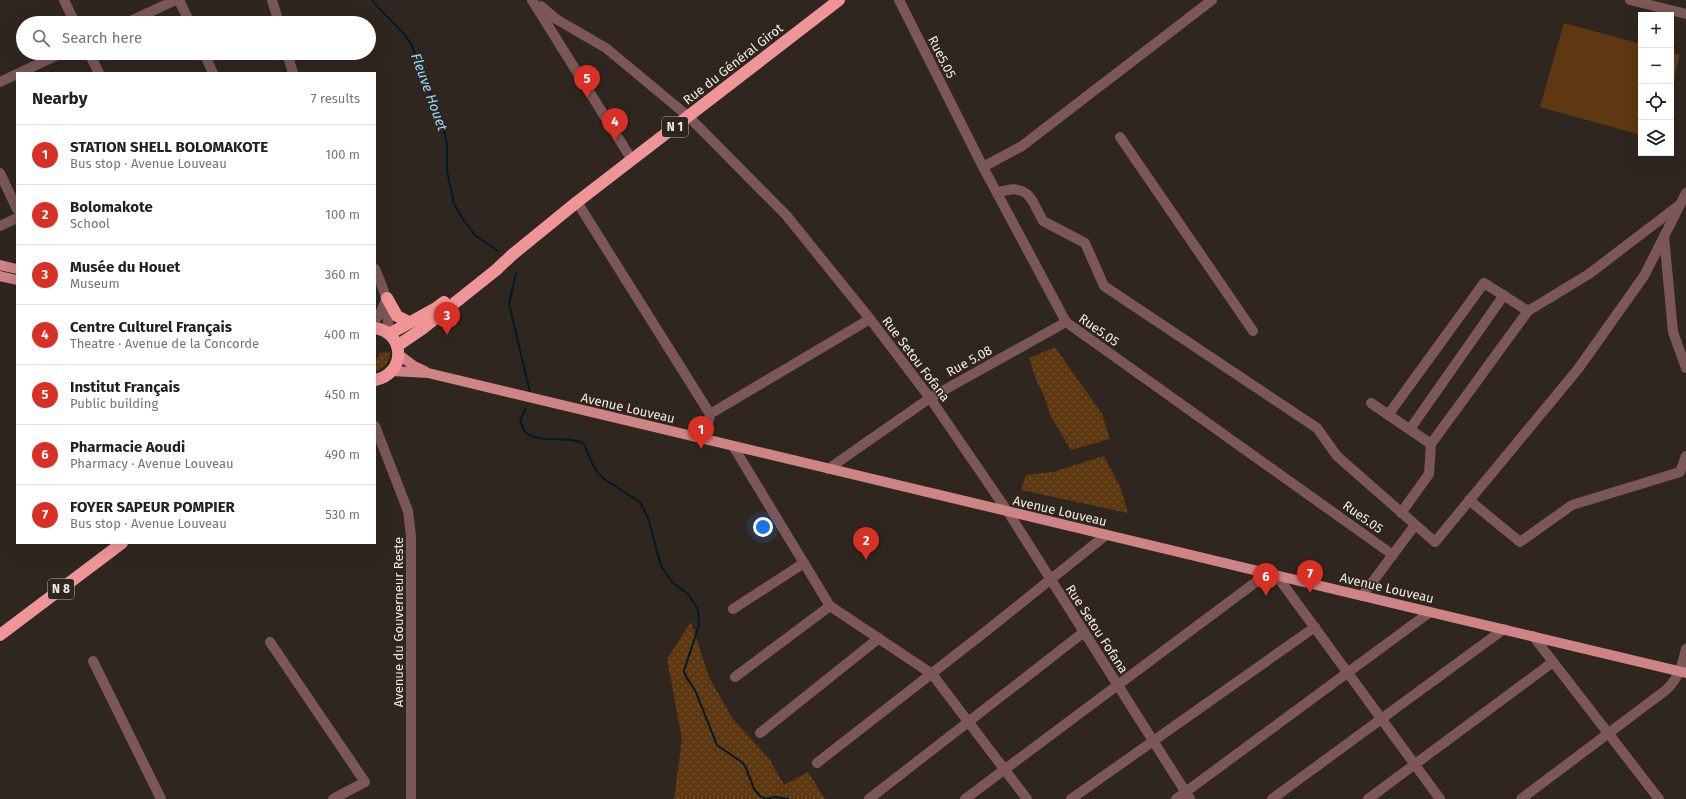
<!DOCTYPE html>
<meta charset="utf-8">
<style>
:root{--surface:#fff;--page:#f6f6f6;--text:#202124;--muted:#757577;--line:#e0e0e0;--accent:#d93025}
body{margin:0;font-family:"Fira Sans",sans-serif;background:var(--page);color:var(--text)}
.controls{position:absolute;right:12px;top:12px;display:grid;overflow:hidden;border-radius:0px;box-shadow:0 4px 16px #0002}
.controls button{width:36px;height:36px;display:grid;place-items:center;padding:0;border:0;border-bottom:1px solid var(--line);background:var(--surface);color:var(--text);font:20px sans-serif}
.you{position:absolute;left:763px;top:527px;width:14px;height:14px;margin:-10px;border:3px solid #fff;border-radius:50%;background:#1a73e8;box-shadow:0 0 0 6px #1a73e833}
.badge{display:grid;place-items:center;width:26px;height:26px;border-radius:50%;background:var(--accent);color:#fff;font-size:13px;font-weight:700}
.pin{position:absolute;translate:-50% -33px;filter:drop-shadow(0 1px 2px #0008)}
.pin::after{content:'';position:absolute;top:21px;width:14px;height:12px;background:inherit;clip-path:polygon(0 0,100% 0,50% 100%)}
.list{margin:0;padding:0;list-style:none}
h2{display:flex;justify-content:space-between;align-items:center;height:52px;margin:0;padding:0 16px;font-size:17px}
h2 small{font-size:13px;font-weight:400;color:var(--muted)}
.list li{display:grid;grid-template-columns:26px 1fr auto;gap:12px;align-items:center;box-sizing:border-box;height:60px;padding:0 16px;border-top:1px solid var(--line)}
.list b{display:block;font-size:15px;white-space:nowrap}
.list p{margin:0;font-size:13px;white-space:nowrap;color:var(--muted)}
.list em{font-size:13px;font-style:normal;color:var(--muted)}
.icon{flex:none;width:22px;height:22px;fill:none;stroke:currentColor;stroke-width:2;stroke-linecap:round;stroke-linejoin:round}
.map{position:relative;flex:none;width:1686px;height:799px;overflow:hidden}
.search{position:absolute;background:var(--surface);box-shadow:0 4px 16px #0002;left:16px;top:16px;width:360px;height:44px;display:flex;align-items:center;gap:10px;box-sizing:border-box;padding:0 14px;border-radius:22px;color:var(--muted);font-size:15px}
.panel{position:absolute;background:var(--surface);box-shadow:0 4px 16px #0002;left:16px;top:72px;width:360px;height:472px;border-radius:0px}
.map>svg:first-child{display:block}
</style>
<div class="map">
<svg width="1686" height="799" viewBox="0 0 1686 799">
<defs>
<pattern id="park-dots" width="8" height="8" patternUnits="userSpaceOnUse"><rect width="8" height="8" fill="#5d3811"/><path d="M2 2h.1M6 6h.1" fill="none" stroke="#755534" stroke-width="1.8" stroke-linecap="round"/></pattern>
</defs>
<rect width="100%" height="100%" fill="#2f271f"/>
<g fill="#5d3811">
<polygon points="1564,23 1641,44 1641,135 1540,107"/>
<polygon points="1671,52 1680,55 1671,89"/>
</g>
<g fill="url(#park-dots)">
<polygon points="1055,347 1102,414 1110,439 1071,450 1050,415 1045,398 1037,382 1029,358"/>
<path d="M390 352C390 362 384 368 375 371V360L379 356V353Z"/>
<polygon points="1104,456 1121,489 1128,513 1021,490 1026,475 1053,472"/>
<polygon points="691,622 709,677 732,718 770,760 784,785 808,772 825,799 674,799 682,739 667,659"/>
</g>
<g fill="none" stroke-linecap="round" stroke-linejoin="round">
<g stroke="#001a28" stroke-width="2">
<path d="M372 0C384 16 401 27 411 44L442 121 447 144V171L454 204 463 219 475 235 498 251"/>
<polyline points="516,273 509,304 530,392"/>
<path d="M525 409 520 421 525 432C541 445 566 434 584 444L593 465 598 473 604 479 640 502 648 518 661 566 672 582 689 595 698 610 699 625 684 671C685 678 691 683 695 690L717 745 743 763 746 768 754 789 760 796 766 799 775 797 789 799"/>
</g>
<g stroke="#7c5757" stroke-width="10">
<polyline points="64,0 75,23"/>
<polyline points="179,0 190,23"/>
<polyline points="272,0 279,23"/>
<polyline points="532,0 632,160"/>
<polyline points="899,0 983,167 1066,322 1393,555"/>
<polyline points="1630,0 1686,14"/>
<polyline points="541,6 556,19 606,48 689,117 786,215 870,319 930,398 1008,512 1190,799"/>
<polyline points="126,23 176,0"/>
<polyline points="89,53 99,73"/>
<polyline points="204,53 213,73"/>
<polyline points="287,53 293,73"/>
<polyline points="19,73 62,53"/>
<polyline points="0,82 17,74"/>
<polyline points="1120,137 1253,331"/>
<polyline points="983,167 1022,146 1212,0"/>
<polyline points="0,173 17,209"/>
<polyline points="997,192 1014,189 1022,191 1027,194 1032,200 1043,221 1085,243 1104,286 1317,428 1337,456 1435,542 1578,369 1644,276 1686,193"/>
<polyline points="577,202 710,414 705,439"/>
<polyline points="0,226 17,218"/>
<polyline points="1664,236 1673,332 1686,368"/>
<path d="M375 269C385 292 391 306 387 332"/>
<polyline points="375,320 380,314 386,300"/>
<polyline points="1371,403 1431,444"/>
<polyline points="710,414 870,319"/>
<polyline points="1388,415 1484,283 1528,311"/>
<polyline points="375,426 408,511 411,536 411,799"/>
<polyline points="1410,429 1504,295"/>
<polyline points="733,446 830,606 932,674 1027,799"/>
<polyline points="828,469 930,398 1066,322"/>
<polyline points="1469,500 1520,542 1572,505 1680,472 1686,456"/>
<polyline points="1401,513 1429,474 1431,444 1528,311 1589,274 1678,206"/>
<polyline points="1277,576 1440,799"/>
<polyline points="1362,596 1415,525"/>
<polyline points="733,609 804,563"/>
<polyline points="1533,636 1659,799"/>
<polyline points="270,642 365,782 333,799"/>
<polyline points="93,661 161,799"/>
<polyline points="735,677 830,606"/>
<polyline points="760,733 879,638"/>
<polyline points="817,763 990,628 1106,535"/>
<polyline points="869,799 1084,632"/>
<polyline points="965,799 1268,573"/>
<polyline points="1071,799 1315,627"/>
<polyline points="1176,799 1430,612"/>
<polyline points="1272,799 1504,629"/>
<polyline points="1368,799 1553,662"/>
<path d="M1521 799 1666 690C1679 678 1682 665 1686 649"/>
</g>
<g stroke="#ce8485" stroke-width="10">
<polyline points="0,265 17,269"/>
<polyline points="0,276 17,280"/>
<polyline points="398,354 414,366 425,371"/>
<polyline points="392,371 428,373 1686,673"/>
</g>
<g stroke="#ef9597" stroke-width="12">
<polyline points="387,298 397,316 409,322"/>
<path d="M375 328C406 333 406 374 375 380"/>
<polyline points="389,334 436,308 444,302"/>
<polyline points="397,346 422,329 496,270 512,255 577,202 839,0"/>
<polyline points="0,635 122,543"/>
</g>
</g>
<g text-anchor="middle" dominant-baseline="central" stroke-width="3" stroke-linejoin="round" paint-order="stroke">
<g fill="#2f271f" stroke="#b7b0aa" stroke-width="1">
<rect x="662" y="117" width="26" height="20" rx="3"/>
<rect x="48" y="579" width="26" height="20" rx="3"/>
</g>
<g font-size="12" font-weight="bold" fill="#f1ebe6">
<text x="675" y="127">N 1</text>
<text x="61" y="589">N 8</text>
</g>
<g font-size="13" fill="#f1ebe6" stroke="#2f271f">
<text transform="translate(942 57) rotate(63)">Rue5.05</text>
<text transform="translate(733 64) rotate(-38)">Rue du Général Girot</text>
<text transform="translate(1099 330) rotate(35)">Rue5.05</text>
<text transform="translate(916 359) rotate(53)">Rue Setou Fofana</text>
<text transform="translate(969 361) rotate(-29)">Rue 5.08</text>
<text transform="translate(628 408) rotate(13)">Avenue Louveau</text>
<text transform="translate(1060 511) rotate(13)">Avenue Louveau</text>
<text transform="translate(1363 517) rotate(35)">Rue5.05</text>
<text transform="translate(1387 588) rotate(13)">Avenue Louveau</text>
<text transform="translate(398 622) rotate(-90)">Avenue du Gouverneur Reste</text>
<text transform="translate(1097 629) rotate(57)">Rue Setou Fofana</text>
</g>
<g font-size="14" font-style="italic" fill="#97d6fb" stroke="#2f271f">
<text transform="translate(429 92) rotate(70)">Fleuve Houet</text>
</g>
</g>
</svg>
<div class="controls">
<button>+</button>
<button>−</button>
<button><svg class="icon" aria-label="locate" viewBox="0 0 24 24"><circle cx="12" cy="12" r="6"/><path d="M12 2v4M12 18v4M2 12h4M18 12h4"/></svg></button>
<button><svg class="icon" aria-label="layers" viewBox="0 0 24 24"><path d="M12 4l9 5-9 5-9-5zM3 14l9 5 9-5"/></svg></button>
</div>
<div class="you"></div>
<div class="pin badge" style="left:701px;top:449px">1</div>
<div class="pin badge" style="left:866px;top:560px">2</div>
<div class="pin badge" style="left:447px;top:335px">3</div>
<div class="pin badge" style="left:615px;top:141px">4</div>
<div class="pin badge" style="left:587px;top:98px">5</div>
<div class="pin badge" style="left:1266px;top:596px">6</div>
<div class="pin badge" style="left:1310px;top:593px">7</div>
<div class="search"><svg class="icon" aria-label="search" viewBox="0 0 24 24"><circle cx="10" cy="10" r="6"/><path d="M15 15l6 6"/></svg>Search here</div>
<section class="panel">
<h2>Nearby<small>7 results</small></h2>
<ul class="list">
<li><span class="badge">1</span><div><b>STATION SHELL BOLOMAKOTE</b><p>Bus stop · Avenue Louveau</p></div><em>100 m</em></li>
<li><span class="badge">2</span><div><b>Bolomakote</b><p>School</p></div><em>100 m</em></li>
<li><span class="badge">3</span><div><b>Musée du Houet</b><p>Museum</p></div><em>360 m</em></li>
<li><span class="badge">4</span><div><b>Centre Culturel Français</b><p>Theatre · Avenue de la Concorde</p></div><em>400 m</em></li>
<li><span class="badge">5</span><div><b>Institut Français</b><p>Public building</p></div><em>450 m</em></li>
<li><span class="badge">6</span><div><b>Pharmacie Aoudi</b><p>Pharmacy · Avenue Louveau</p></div><em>490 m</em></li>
<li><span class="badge">7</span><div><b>FOYER SAPEUR POMPIER</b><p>Bus stop · Avenue Louveau</p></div><em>530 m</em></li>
</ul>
</section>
</div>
